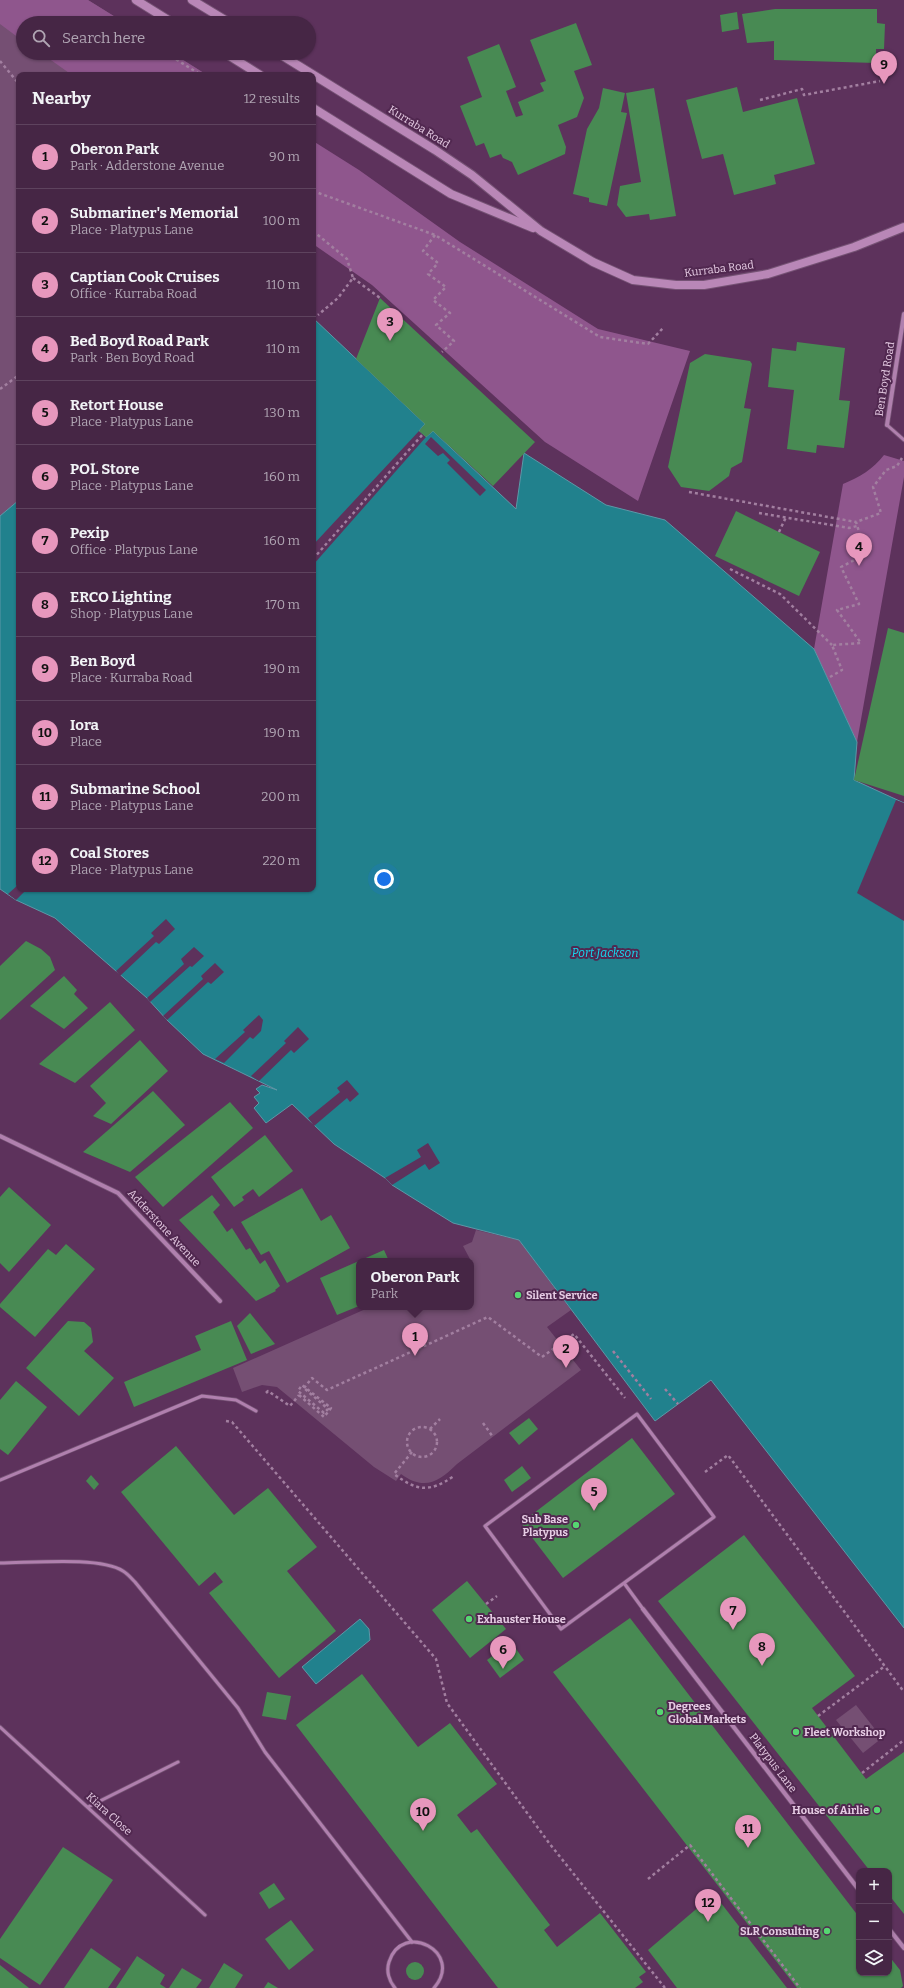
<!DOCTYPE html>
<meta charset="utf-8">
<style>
:root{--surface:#462645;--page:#503250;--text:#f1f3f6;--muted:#b0a5b3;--line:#5e435e;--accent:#e797bd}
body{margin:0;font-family:Bitter,serif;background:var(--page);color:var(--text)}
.controls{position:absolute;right:12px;bottom:12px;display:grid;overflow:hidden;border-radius:8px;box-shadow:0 1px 3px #0004}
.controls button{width:36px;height:36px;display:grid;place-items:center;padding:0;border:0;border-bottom:1px solid var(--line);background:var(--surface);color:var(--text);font:20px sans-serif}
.you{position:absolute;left:384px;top:879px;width:14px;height:14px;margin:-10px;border:3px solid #fff;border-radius:50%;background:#1a73e8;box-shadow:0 0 0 6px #1a73e833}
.badge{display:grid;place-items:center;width:26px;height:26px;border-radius:50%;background:var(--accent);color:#111;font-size:13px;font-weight:700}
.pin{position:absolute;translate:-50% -33px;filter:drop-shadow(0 1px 2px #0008)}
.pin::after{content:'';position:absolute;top:21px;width:14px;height:12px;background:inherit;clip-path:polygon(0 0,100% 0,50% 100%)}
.popup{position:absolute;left:356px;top:1258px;width:118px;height:52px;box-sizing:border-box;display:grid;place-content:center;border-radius:8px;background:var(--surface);filter:drop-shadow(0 1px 3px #0005);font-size:13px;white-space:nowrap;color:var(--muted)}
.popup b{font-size:15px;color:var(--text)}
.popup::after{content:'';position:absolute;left:50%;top:100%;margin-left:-8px;border:8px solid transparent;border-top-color:var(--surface)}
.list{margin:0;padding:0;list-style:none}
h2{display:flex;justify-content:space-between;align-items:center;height:52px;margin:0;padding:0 16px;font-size:17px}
h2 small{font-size:13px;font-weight:400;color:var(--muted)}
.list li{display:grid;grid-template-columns:26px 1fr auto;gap:12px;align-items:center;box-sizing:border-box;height:64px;padding:0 16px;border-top:1px solid var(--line)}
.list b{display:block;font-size:15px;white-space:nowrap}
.list p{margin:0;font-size:13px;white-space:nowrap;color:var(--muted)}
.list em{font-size:13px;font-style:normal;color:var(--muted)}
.icon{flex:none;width:22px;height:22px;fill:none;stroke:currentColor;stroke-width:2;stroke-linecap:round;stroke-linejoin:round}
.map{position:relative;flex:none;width:904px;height:1988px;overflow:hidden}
.search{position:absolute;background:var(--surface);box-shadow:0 1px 3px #0004;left:16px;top:16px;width:300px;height:44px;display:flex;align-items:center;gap:10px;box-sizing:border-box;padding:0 14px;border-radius:22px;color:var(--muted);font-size:15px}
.panel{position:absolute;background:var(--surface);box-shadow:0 1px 3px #0004;left:16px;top:72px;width:300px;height:820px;border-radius:8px}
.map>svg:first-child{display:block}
</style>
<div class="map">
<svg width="904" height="1988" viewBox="0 0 904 1988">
<rect width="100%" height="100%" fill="#5d325c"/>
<g fill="#754f73">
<polygon points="0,0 88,0 125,23 23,23 23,53 172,53 207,75 19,75 19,505 0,520"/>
<path d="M476 1230 519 1240 571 1310 547 1327 581 1370 457 1464C439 1482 424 1491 401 1474L396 1481 374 1467 277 1387 262 1385 242 1392 233 1368 370 1307H471V1261L463 1246 472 1242Z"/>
<polygon points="856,1705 882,1738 863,1753 836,1720"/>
</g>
<g fill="#8f568d">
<polygon points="0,0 88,0 125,23 23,23 23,41 0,24"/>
<polygon points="41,53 172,53 207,75 72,75"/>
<polygon points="313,141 359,170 460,242 598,329 690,351 638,501 545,442 372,285 313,244"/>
<path d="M884 455 904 461V477L857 742 814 649 843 484C860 477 873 469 884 455Z"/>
</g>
<g fill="#21818d" stroke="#5c98a7">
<polygon points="313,318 425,424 419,431 426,437 433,431 516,509 524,453 606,505 665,520 814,649 857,742 854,780 904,803 904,1628 711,1380 655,1421 519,1240 453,1223 392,1185 385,1178 334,1144 292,1104 266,1123 254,1108 259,1103 254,1097 260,1093 256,1089 262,1085 277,1090 203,1054 167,1020 147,998 55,918 16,900 0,889 0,516 19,500 19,889 313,889"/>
<polygon points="360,1619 369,1629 370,1640 316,1684 302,1667"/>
</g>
<g fill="#5d325c">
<polygon points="419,431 426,437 313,565 313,545"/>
<polygon points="431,437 486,490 480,496 447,463 450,460 443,453 438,456 425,444"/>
<polygon points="896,800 904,803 904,921 857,893"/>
<polygon points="19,884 19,889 27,889 16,900 8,894"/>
<polygon points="166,919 175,929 159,944 156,942 120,976 116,971 154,936 151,933"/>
<polygon points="194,947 204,956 192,967 190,966 150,1002 147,998 184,964 181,959"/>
<polygon points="215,963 224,972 211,984 208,982 167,1020 163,1016 203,979 201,976"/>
<polygon points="259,1015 263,1020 261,1031 253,1039 250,1037 224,1063 215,1059 245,1032 243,1030"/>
<polygon points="298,1027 309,1039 294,1053 291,1050 259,1081 251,1076 286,1043 284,1041"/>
<polygon points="347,1080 359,1094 350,1102 347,1098 314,1126 308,1118 340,1092 337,1088"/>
<polygon points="428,1143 440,1163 429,1170 425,1164 392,1185 385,1178 421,1157 417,1150"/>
</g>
<g fill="#488a53">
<polygon points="775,9 877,9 877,23 885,24 884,49 876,49 876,63 774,60 774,41 747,43 742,14"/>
<polygon points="737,12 739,29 722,32 720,15"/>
<polygon points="576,23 592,65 574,71 584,98 577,117 558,125 566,147 565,154 518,175 512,162 503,158 501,154 490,158 484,143 476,146 460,106 482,97 467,57 499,44 516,87 506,91 516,117 523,115 518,102 544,91 540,83 546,81 530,40"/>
<polygon points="737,87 743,112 797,98 815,164 774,175 776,184 734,195 723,154 702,159 686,100"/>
<polygon points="603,88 625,93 621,112 627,113 607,206 589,202 589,198 573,194 587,129 599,108"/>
<polygon points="654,88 676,216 650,220 649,214 626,217 617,205 620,186 641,182 626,93"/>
<polygon points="380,298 535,442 493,486 433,431 426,437 419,431 425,424 356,359"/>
<polygon points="797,342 845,348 839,400 850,401 844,448 817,445 816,453 787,449 794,390 768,387 772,348 796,351"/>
<polygon points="705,354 750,361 752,364 744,408 751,409 742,462 731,468 729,476 709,491 681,487 668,467 690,363"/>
<polygon points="736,511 820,552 799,596 715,556"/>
<polygon points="888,628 904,633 904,796 854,780"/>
<polygon points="26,941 41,949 50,957 55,970 0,1020 0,966"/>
<polygon points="64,976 77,990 74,994 88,1008 64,1029 30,1006"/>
<polygon points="110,1002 135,1030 75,1083 39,1064"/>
<polygon points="140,1040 168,1071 111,1124 93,1116 106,1103 90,1086"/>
<polygon points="153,1091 185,1125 130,1172 83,1152"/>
<polygon points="230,1102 253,1128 163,1207 135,1177"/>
<polygon points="265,1135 293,1171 259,1197 253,1189 242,1197 244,1200 234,1207 211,1177"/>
<polygon points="9,1187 51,1225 9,1272 0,1263 0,1197"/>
<polygon points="302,1188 321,1221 331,1215 350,1248 287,1283 269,1251 261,1255 241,1222"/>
<polygon points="212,1195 220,1205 213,1212 225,1229 227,1232 232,1228 246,1250 250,1248 260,1264 265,1260 280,1286 275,1290 276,1291 256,1301 179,1220"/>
<polygon points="66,1244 95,1269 35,1337 0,1307 0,1304 48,1249 56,1255"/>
<polygon points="384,1250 389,1261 359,1261 359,1306 337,1315 320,1278"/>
<polygon points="250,1313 275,1344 251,1354 237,1326"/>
<polygon points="68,1321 84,1322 91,1328 93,1342 84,1351 114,1378 79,1416 26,1368"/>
<polygon points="231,1321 247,1360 134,1407 124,1382 201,1350 195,1336"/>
<polygon points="16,1381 47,1407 8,1455 0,1449 0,1400"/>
<polygon points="529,1418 538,1429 519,1445 509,1433"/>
<polygon points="632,1438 675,1494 563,1578 521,1523"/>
<polygon points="176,1446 234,1515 268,1488 317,1547 287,1571 336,1631 279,1678 209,1593 223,1582 215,1572 199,1586 121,1492"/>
<polygon points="522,1466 531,1478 512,1492 504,1480"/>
<polygon points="91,1475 99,1484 94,1490 86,1481"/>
<polygon points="744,1535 855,1676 812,1708 866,1779 904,1752 904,1914 889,1895 889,1871 870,1871 658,1601"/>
<polygon points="467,1581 506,1629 470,1658 432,1610"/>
<polygon points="630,1618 859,1917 859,1973 889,1973 889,1956 900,1970 903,1986 901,1988 797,1988 553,1672"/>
<polygon points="511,1642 524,1660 500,1678 487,1660"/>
<polygon points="362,1674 418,1747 450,1723 497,1784 457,1815 471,1833 477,1829 550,1925 544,1930 557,1947 600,1913 646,1972 639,1977 643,1982 635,1988 498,1988 296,1725"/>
<polygon points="267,1692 291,1696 286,1720 262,1716"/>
<polygon points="63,1847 113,1880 40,1985 0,1958 0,1939"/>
<polygon points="274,1883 285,1899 269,1909 259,1893"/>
<polygon points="714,1894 787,1988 677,1988 648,1950"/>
<polygon points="291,1920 314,1950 289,1970 265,1939"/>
<polygon points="91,1948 121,1969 108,1988 64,1988"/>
<polygon points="137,1956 165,1975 160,1984 166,1988 116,1988"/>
<circle cx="415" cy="1971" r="9"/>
<polygon points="224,1963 243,1975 235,1988 209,1988"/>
<polygon points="0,1965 29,1988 0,1988"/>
<polygon points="182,1968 202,1980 196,1988 169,1988"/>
<polygon points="268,1982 278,1988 264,1988"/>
</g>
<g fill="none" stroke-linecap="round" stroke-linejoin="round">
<defs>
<g id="service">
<polyline points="887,425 904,440"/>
<polyline points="0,1480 202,1396 236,1400 256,1411"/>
<path d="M0 1563C30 1563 100 1556 123 1571 128 1574 131 1578 135 1582L238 1708 265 1752 412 1942"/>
<polyline points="624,1583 714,1517 637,1414 485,1526 561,1629 624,1583 643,1609"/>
<polyline points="0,1727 205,1915"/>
<polyline points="88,1807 178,1762"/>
<path d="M395 1988C389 1981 386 1971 389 1962 402 1920 465 1952 434 1988"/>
</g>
<g id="minor">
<polyline points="887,425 904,314"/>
<polyline points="0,1136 118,1193 220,1301"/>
<polyline points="643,1609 859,1890"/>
<polyline points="889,1929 904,1948"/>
</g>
<g id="secondary">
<polyline points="136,0 173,23"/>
<polyline points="192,0 230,23"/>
<polyline points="225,53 260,75"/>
<polyline points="278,53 435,150 472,175 541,231 593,262 633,280 676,285 704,285 768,274 854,247 904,227"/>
<polyline points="313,108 451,194 533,228"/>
</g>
</defs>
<use href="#service" stroke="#755274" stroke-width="4.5"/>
<use href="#minor" stroke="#755274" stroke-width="5.5"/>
<use href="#secondary" stroke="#755274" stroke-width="10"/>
<g stroke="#a27fa0" stroke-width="2.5" stroke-dasharray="3 3" stroke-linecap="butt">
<polyline points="166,53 201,75"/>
<polyline points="0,61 19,84"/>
<polyline points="760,100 802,89 804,95 880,81"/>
<polyline points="313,191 435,235 600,337 648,344 663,328"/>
<polyline points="313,231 347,259 353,278 338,298 318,315"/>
<polyline points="435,235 423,251 438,263 428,274 446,287 433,300 450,313 436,325 454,341 442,352"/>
<polyline points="353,278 380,298"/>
<polyline points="0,389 19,375"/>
<polyline points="689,492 856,522"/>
<polyline points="759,513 849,528 857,526"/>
<polyline points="779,532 786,517"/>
<polyline points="313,559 423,434"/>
<polyline points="730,569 780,594 832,645"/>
<polyline points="830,677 842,670 832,645 861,643 837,610 859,604 841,567 866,554 856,522 881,513 873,487 886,470 897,466 902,458"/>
<polyline points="613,1351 651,1399"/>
<polyline points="304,1388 312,1378 327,1390 488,1317 542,1357 574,1334 625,1398"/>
<polyline points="665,1389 678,1404"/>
<polyline points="266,1393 268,1391 290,1406 299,1395"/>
<polyline points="226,1421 232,1422 436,1659 447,1703 549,1843 665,1988"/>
<polyline points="483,1423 493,1437"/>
<circle cx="422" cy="1442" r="15"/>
<polyline points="430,1429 440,1419"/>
<path d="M412 1452 394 1474C417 1491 429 1493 454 1476"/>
<polyline points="705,1472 728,1455 904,1692"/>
<polyline points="486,1604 497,1596"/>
<polyline points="818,1716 885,1666"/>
<polyline points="862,1773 904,1740"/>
<polyline points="648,1879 690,1845 800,1988"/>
</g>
<use href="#service" stroke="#b080ae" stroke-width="3"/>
<use href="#minor" stroke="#b080ae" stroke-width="4"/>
<use href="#secondary" stroke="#b987b7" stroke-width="8"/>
<polyline stroke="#a27fa0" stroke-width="2.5" stroke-dasharray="3 3" stroke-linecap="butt" points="299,1395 324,1417 331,1408 302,1385 298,1391 324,1413 328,1409 304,1388"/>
</g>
<g fill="#56d671" stroke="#512850" stroke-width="1.5">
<circle cx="518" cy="1295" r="4"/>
<circle cx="576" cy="1525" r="4"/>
<circle cx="469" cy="1619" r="4"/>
<circle cx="660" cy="1712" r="4"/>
<circle cx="796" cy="1732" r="4"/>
<circle cx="877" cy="1810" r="4"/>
<circle cx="827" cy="1931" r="4"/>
</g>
<g text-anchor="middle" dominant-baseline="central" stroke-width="4" stroke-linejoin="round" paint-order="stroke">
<g font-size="11" fill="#e6cce4" stroke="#512850">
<text transform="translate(419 127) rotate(32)">Kurraba Road</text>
<text transform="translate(719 269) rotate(-7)">Kurraba Road</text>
<text transform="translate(885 379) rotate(-81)">Ben Boyd Road</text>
<text transform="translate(164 1228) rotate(47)">Adderstone Avenue</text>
<text transform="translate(773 1763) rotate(53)">Platypus Lane</text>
<text transform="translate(109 1814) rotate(42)">Kiara Close</text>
</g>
<g font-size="11" font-weight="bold" fill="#e6cce4" stroke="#512850" text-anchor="start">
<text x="526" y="1295">Silent Service</text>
<text x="568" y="1519" text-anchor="end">Sub Base<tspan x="568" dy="13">Platypus</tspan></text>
<text x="477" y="1619">Exhauster House</text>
<text x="668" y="1706">Degrees<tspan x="668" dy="13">Global Markets</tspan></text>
<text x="804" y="1732">Fleet Workshop</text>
<text x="869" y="1810" text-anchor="end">House of Airlie</text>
<text x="819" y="1931" text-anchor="end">SLR Consulting</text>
</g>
<g font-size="12" font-style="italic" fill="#14daf0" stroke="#512850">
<text x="605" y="953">Port Jackson</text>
</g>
</g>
</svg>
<div class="controls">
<button>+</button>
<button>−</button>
<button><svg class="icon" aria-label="layers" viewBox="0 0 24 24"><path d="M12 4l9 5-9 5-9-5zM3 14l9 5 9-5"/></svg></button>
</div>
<div class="you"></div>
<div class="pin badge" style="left:415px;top:1356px">1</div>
<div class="popup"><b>Oberon Park</b>Park</div>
<div class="pin badge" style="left:566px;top:1368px">2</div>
<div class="pin badge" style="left:390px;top:341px">3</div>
<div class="pin badge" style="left:859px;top:566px">4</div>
<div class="pin badge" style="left:594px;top:1511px">5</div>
<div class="pin badge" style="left:503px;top:1669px">6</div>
<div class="pin badge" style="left:733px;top:1630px">7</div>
<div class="pin badge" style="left:762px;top:1666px">8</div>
<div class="pin badge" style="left:884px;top:84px">9</div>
<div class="pin badge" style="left:423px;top:1831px">10</div>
<div class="pin badge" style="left:748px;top:1848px">11</div>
<div class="pin badge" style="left:708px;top:1922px">12</div>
<div class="search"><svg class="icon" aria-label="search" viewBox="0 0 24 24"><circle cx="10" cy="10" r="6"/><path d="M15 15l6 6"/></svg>Search here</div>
<section class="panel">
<h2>Nearby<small>12 results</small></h2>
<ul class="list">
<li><span class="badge">1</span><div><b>Oberon Park</b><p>Park · Adderstone Avenue</p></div><em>90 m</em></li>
<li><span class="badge">2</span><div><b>Submariner's Memorial</b><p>Place · Platypus Lane</p></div><em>100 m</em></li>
<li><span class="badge">3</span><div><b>Captian Cook Cruises</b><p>Office · Kurraba Road</p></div><em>110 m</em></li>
<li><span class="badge">4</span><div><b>Bed Boyd Road Park</b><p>Park · Ben Boyd Road</p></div><em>110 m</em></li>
<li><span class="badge">5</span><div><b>Retort House</b><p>Place · Platypus Lane</p></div><em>130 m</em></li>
<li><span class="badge">6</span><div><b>POL Store</b><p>Place · Platypus Lane</p></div><em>160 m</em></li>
<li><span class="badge">7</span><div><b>Pexip</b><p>Office · Platypus Lane</p></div><em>160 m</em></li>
<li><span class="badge">8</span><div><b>ERCO Lighting</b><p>Shop · Platypus Lane</p></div><em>170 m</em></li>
<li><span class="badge">9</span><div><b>Ben Boyd</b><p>Place · Kurraba Road</p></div><em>190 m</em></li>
<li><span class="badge">10</span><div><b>Iora</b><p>Place</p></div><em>190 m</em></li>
<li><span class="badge">11</span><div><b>Submarine School</b><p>Place · Platypus Lane</p></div><em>200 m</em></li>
<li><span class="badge">12</span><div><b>Coal Stores</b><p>Place · Platypus Lane</p></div><em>220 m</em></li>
</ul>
</section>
</div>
